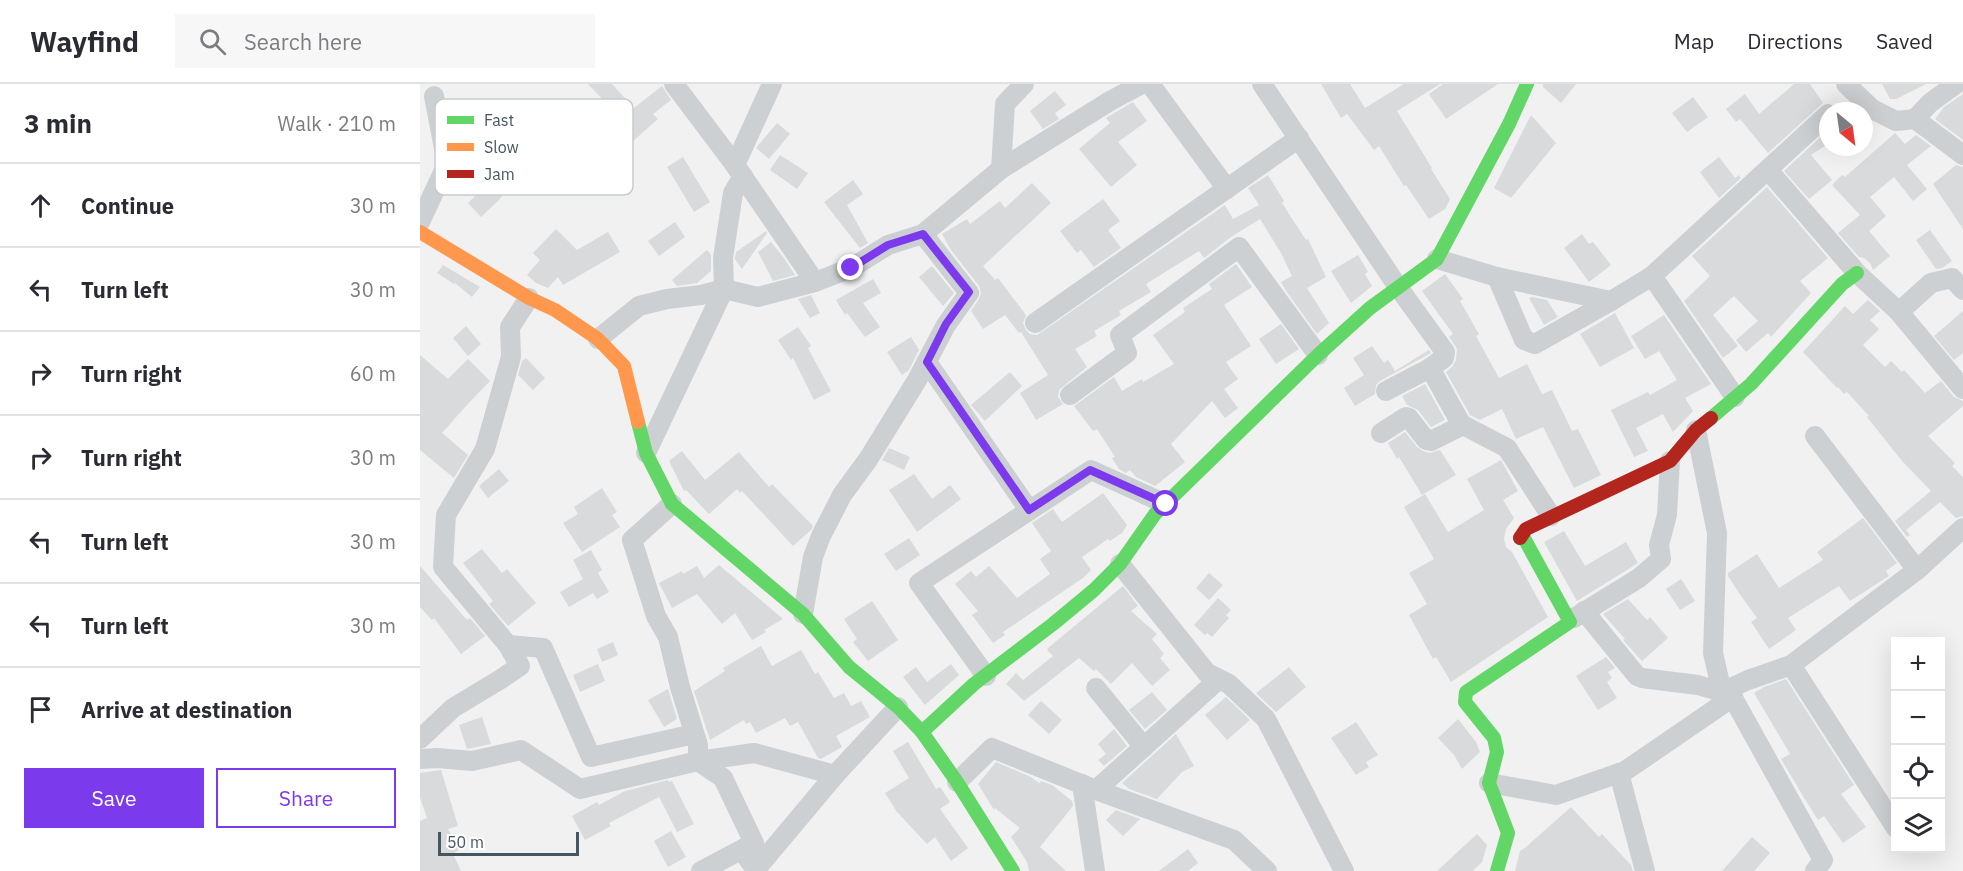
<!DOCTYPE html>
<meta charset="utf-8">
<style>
:root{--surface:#fff;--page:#f7f7f7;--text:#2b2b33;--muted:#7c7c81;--line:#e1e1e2;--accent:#7c3aed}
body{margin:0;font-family:"IBM Plex Sans",sans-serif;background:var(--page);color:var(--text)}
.controls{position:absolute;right:18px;bottom:18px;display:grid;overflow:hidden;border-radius:0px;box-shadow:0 6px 24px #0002}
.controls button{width:54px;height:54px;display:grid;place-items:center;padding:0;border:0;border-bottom:2px solid var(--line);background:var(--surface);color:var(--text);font:30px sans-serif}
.compass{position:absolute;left:1399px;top:18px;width:54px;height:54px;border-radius:50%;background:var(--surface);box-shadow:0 6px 24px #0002;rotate:151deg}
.scale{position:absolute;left:18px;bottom:15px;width:141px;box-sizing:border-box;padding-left:6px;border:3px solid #455660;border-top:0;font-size:16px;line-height:21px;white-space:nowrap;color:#455660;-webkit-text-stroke:4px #fff;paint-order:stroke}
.stop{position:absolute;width:18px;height:18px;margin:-14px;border:4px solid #7c3aed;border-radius:50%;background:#fff}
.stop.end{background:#7c3aed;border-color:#fff;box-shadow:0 2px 6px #0008}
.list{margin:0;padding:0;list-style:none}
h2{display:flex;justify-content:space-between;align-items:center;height:78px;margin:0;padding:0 24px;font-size:26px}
h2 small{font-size:20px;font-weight:400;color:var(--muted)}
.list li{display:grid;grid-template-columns:39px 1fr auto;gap:18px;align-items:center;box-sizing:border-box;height:84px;padding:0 24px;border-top:2px solid var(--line)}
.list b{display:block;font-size:22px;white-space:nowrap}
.list em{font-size:20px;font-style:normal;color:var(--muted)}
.actions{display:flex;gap:12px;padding:18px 24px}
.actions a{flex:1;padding:14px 0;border:2px solid var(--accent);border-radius:0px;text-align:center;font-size:21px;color:var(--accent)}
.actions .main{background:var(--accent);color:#fff}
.icon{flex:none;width:33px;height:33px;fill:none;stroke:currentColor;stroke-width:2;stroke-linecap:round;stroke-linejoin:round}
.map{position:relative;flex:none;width:1543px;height:787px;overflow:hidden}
header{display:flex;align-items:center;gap:36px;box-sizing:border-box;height:84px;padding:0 30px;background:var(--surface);border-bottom:2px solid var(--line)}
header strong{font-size:28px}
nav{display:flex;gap:33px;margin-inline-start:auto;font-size:21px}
.search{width:420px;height:54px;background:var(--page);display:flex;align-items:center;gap:15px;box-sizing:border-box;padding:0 21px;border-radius:0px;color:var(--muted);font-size:22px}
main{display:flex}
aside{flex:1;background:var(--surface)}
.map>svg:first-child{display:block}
</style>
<header>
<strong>Wayfind</strong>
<div class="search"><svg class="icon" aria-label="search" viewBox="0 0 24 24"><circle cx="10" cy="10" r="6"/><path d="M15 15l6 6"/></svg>Search here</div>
<nav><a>Map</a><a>Directions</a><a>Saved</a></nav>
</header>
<main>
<aside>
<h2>3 min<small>Walk · 210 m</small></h2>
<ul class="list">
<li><svg class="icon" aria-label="ahead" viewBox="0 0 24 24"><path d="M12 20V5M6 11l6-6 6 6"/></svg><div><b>Continue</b></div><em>30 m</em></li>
<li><svg class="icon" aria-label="left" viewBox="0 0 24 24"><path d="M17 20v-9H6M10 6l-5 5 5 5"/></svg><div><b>Turn left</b></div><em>30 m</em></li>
<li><svg class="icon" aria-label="right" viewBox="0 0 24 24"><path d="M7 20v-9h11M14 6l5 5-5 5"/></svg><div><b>Turn right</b></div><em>60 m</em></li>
<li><svg class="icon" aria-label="right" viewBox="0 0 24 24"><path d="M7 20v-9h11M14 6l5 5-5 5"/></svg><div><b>Turn right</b></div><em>30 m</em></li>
<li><svg class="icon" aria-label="left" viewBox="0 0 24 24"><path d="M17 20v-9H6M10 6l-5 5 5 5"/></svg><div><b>Turn left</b></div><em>30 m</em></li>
<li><svg class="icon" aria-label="left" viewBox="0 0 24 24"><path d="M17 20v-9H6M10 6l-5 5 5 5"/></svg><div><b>Turn left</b></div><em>30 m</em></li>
<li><svg class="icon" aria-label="arrive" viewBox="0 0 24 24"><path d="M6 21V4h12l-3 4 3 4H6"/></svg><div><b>Arrive at destination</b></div></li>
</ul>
<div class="actions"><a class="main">Save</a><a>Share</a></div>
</aside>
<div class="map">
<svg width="1543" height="787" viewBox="0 0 1543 787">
<rect width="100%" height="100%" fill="#f2f1f1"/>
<g fill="#d9dadb">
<polygon points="168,0 192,0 214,24 242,2 251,16 233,30 238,35 204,65 182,40 195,28"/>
<polygon points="901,0 930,0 945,24 984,0 1020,0 977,27 1012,84 1011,85 1030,115 1025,125 1009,135 986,101 984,102 959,62 954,66 927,30 921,34"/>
<polygon points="1023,0 1078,0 1026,35 1009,10"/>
<polygon points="1123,0 1156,0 1141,19 1123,3"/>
<polygon points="1374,0 1390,0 1403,19 1348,69 1320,35 1316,38 1306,25 1325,10 1339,30"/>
<polygon points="1462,0 1506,0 1476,15 1470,15"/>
<polygon points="635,7 646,21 635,29 639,35 623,45 610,27"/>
<polygon points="1543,10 1543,56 1515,35 1524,23"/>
<polygon points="1273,13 1288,33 1267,48 1252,29"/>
<polygon points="713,18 727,37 698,58 717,81 691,103 659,65 690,39 686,34"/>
<polygon points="1111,31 1136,59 1091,114 1074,104"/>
<polygon points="357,39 370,50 349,75 336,64"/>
<polygon points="1407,47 1408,60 1391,71 1412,96 1389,115 1364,87"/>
<polygon points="1475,49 1485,60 1496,51 1511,62 1487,81 1507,105 1493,117 1474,93 1450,113 1466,132 1449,147 1470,172 1453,186 1450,179 1444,174 1439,173 1418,149 1440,131 1412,101 1422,91 1425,93"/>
<polygon points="360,71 388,89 377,105 350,86"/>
<polygon points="263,73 290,118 274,128 247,83"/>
<polygon points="1299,73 1315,94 1319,91 1321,94 1299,114 1280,88"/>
<polygon points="1536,81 1543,83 1543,145 1513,100"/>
<polygon points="848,91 864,117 862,119 886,156 888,155 906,193 887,204 909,239 897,250 866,207 861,198 872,192 861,169 840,135 811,153 784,174 779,167 726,200 731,208 699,227 701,231 674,247 677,252 655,265 667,283 639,306 638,313 643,320 616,336 600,309 628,291 601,248 599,249 585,231 563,245 551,227 559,215 561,209 559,202 531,166 522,150 547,135 550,140 580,117 585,124 612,99 631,119 563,182 575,196 578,194 606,231 603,239 606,246 610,250 617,251 805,121 813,135 839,121 828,104"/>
<polygon points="433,96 443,110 427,121 448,159 440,164 404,118"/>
<polygon points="68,99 82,113 61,133 48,119"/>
<polygon points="1347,103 1408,174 1380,197 1391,209 1351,253 1348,249 1326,268 1316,256 1338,237 1314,212 1293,231 1318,262 1303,274 1264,217 1290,192 1272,172"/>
<polygon points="683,115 700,137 688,146 701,164 674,183 661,166 657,169 640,147"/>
<polygon points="255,138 265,153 239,172 228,157"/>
<polygon points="136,145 157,166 188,148 200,168 143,201 138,193 128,204 116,199 107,191 120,176 113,169"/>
<polygon points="1510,146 1532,177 1522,184 1516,185 1496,156"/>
<polygon points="346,147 347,149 322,185 315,175 316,168"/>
<polygon points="1162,150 1169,160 1173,158 1191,181 1169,198 1144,164"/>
<polygon points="351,158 364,174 375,191 353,197 338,168"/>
<polygon points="287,166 291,171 291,187 277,199 257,202 252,196"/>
<polygon points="938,171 948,188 945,190 952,202 931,219 911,187"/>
<polygon points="816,180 832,203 804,221 831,262 806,278 818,295 804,305 818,324 805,334 792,317 751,360 765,378 735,402 716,393 710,386 706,389 699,385 692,374 695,373 677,345 673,347 654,322 694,293 702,307 722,295 723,298 754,280 733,251 765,228 763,224 792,205 789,200"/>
<polygon points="23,181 60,203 52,213 35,199 34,200 17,189"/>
<polygon points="512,182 534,209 523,222 499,193"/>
<polygon points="1025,190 1043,215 1040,217 1059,250 1056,252 1079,294 1107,280 1122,310 1132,306 1152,347 1158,345 1181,391 1154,404 1123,343 1096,355 1082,325 1060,336 1050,331 1026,288 1032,283 1036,276 1037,265 1029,253 1033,250 1002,207"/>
<polygon points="453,195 461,209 443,219 460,243 445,253 427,229 425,231 416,216"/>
<polygon points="391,211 400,229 390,234 378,215"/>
<polygon points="1112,213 1127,216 1138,233 1124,241 1109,214"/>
<polygon points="1448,216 1460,227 1450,236 1459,245 1443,261 1465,283 1471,277 1482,288 1484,286 1505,309 1521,297 1534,313 1543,317 1543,322 1508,352 1535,379 1532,382 1543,393 1543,432 1536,434 1520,418 1486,446 1490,451 1487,453 1475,437 1511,407 1482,377 1447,333 1449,332 1427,308 1424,310 1418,303 1417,304 1383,268 1425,222 1433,230"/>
<polygon points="1543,227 1543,269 1534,276 1514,252"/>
<polygon points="1195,229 1214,264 1180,283 1160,250"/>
<polygon points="1244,231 1291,300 1265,314 1273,327 1253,348 1243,330 1216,344 1228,367 1214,373 1191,326 1228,308 1230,311 1257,296 1239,267 1225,275 1211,252"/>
<polygon points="861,240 879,265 856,280 839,255"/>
<polygon points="46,242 61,260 48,272 33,254"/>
<polygon points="378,243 391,262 388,264 411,307 394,316 373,274 371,276 358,256"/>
<polygon points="491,253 499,266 489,286 482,291 467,268"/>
<polygon points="952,262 964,279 968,276 975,287 1009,266 1011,269 960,297 956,301 955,310 935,322 924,304 944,291 933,274"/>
<polygon points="0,271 28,295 48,275 70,297 45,323 22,349 48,371 34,394 0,366"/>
<polygon points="106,274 125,294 113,306 98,291 102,277"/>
<polygon points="590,288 602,302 565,337 551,321"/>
<polygon points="1005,300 1025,336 1011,343 998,326 987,321 982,312"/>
<polygon points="985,348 997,363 1003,367 1009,369 1020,366 1036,391 1002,411 979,373 977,375 968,359"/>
<polygon points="469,364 490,373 484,386 462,376"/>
<polygon points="262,367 285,396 319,368 349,403 352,400 393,442 391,446 373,462 322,407 320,409 317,405 289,430 266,406 264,407 249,377"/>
<polygon points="1081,376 1098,407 1083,416 1094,434 1086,445 1084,455 1086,463 1092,468 1128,533 1031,598 1016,573 1013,575 989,531 1007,520 989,489 1014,475 984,423 1005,410 1028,448 1064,426 1047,395"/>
<polygon points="79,385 89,397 68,414 59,402"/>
<polygon points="494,390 512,415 530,401 541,415 497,448 469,406"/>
<polygon points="182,404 197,428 192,431 200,443 162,468 143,439 158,430 154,423"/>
<polygon points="683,409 707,441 702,449 690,457 688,455 662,473 671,486 663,494 583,548 585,551 573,559 552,531 558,527 535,500 551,487 556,493 569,482 597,514 630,490 620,475 631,467 612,439 633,425 642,438"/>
<polygon points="1443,434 1477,479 1466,487 1469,492 1430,517 1419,502 1368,534 1376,546 1349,565 1331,538 1337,534 1319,509 1308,492 1308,489 1337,470 1359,504 1403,476 1397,468"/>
<polygon points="1144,447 1165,482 1206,458 1218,479 1157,517 1124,458"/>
<polygon points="489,454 500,471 476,487 464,470"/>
<polygon points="62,465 82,489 87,485 116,519 88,542 69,520 73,517 43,479"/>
<polygon points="171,466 182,486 178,489 189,508 177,515 173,509 149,523 140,508 163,495 153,476"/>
<polygon points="299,481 362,534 363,535 344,546 346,548 332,556 315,529 302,540 277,510 252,524 239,499 262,487 263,490 277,482 284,494"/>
<polygon points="0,482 47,536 50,534 65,552 41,570 14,534 12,536 0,523"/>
<polygon points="789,489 803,501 789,516 776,504"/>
<polygon points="1261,495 1275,517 1260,526 1246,505"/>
<polygon points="703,502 718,522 711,527 737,550 732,555 744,570 740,574 750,586 732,602 712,579 691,600 676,585 674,587 659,574 604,617 586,600 596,589 603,596 633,572 627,566 628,564"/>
<polygon points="798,514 811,526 806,531 809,534 792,553 787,549 785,551 774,541"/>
<polygon points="1208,515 1227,536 1230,533 1248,554 1222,577 1203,556 1205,555 1183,530"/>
<polygon points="452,517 478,556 448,577 433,558 437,555 424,535"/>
<polygon points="193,558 198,571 182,578 177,565"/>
<polygon points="341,562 352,582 381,566 395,590 398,588 414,614 424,609 431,622 441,617 450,633 416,652 422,663 401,675 398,674 378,638 370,642 365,634 336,649 330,638 326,640 324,636 290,656 274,607 305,587 303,584"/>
<polygon points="1186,573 1195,584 1188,588 1192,594 1187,598 1197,614 1178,626 1156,592"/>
<polygon points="178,580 185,597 160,608 153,591"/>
<polygon points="531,580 539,591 505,621 483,593 496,583 507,598"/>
<polygon points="869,583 886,603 856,628 836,609"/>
<polygon points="1366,595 1434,701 1421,710 1446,743 1423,759 1404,732 1398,736 1383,712 1361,675 1370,670 1334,609 1344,603"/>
<polygon points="248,605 257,635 244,643 228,616"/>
<polygon points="732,608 747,626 725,645 709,626"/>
<polygon points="806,613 830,636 807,656 785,631"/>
<polygon points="621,617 642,636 629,650 608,631"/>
<polygon points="62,633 71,660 47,665 39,641"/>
<polygon points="1038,635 1056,658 1060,668 1042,685 1034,671 1018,654"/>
<polygon points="936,638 958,671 946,678 949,683 936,691 911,654"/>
<polygon points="694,645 707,662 684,682 678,676 686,670 678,660"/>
<polygon points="756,650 774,682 762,688 737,715 709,705 702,699"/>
<polygon points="488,658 516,705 520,703 530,718 520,725 548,764 531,777 515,753 507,760 477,728 465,709 489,694 473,667"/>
<polygon points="576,678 611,693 619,699 621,697 632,701 652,717 653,722 620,763 646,787 609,787 607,778 591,753 600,744 575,724 574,726 558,700"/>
<polygon points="21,686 38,742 28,745 40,765 33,770 41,787 0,787 0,737 7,734 0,713 0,689"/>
<polygon points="248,696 249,698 252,697 274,740 257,748 239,713 189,739 191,742 165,756 152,732 177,718 179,721 205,707"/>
<polygon points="1151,723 1179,753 1182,750 1211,781 1213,787 1095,787 1100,767 1106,763"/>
<polygon points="696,726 720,735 703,752 686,736"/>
<polygon points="251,747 266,773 248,783 234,757"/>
<polygon points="1057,750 1067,761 1062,778 1053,787 1017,787"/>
<polygon points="1332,753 1350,769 1334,787 1302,787"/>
<polygon points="768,765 778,779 768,787 739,787"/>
</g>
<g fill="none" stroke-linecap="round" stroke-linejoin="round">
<g stroke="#cdd0d2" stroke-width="20">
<polyline points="254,0 315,81"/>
<polyline points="352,0 315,81 395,198 431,184 468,161 503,150 581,85 690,17 722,0"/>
<polyline points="730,0 807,105"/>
<polyline points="842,0 978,203 1025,268 1024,274 1010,284 1040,338 1039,343 1011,357 1006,356 989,334 986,333 961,349"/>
<polyline points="1426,0 1452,25 1476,37 1495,35 1543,71"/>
<polyline points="1495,35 1510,19 1536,0"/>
<polyline points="581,85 585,20 604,0"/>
<polyline points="1348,86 1437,189 1479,228 1543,305"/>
<polyline points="0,138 27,80 14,12"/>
<polyline points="1017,175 1077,193 1191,217"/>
<polyline points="1232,192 1315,313"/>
<polyline points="1077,193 1104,256 1115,260 1191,217 1232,192 1408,30"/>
<polyline points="1479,228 1511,199 1532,194 1543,206"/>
<polyline points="615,239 879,54"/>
<polyline points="178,255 219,222 247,215 281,211 304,205 338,213 395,198"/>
<polyline points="507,278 609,426"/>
<polyline points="966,307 1010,284"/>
<polyline points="650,311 707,269 700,251 819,163 898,271"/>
<polyline points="1041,340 1087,364 1131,432"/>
<polyline points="1276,346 1297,449 1293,569 1302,608"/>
<polyline points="1395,352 1497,486"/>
<polyline points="226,369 304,205 303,174 313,109 323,92"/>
<polyline points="252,420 212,456 236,532 248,553 260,603 278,661 278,677 303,694 334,759 323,768 337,787"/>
<polyline points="700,480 787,589 809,600 846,635 924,787"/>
<polyline points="1164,527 1217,592 1222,594 1278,601 1302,608 1328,596 1371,581 1497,486 1543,444"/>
<polyline points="383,530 393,473 401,452 422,411 449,374 497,296 526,241 549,209 503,150"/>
<polyline points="1154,534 1219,494 1241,475 1239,461 1247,431 1250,377"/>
<polyline points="88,561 123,564 171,673 274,650"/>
<polyline points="1371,581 1476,744"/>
<polyline points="566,592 499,499 671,386 746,420"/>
<polyline points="676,604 724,663"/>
<polyline points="1308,605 1403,776 1395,787"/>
<polyline points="0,655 33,624 81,595 100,582 88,561 23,483 26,431 65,365 91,273 90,243 109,214"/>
<polyline points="0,675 17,674 52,677 101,666 160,705 278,677 334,669 415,691 478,623"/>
<polyline points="1199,689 1225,787"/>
<polyline points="537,698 572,664 676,706 814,756 847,787"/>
<polyline points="1069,699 1136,711 1205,687 1313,613"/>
<polyline points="662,700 675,787"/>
<polyline points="676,706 799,595"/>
<polyline points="337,784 415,691"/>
<polyline points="281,787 332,760"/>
</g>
<g stroke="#63d668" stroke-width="14">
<polyline points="1291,334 1331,300 1422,200 1437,189"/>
<polyline points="218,338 226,369 252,420 383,530 429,583 478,623 502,648 537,698 593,787"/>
<polyline points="502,648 554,600 633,540 674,506 700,480 735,430 898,271 950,224 1017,175 1089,40 1107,0"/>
<polyline points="1077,787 1088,749 1069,699 1077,668 1074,654 1045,618 1046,608 1150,538 1105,456 1100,454"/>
</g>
<polyline stroke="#ff974d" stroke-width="14" points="0,148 109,214 135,226 178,255 204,282 218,338"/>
<polyline stroke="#b3261e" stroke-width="14" points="1100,454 1106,445 1250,377 1276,346 1291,334"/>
</g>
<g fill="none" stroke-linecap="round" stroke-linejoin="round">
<polyline stroke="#7c3aed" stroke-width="8" points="431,184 468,161 503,150 549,208 526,240 507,278 609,426 670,386 746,420"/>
</g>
<rect x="15" y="15" width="198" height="96" rx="9" fill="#fff" stroke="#c7cccf" stroke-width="1.5"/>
<rect x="27" y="32" width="27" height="8" fill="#63d668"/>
<rect x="27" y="59" width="27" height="8" fill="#ff974d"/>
<rect x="27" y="86" width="27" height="8" fill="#b3261e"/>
<g font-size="16" fill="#455660">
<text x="64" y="42">Fast</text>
<text x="64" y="69">Slow</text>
<text x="64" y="96">Jam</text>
</g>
</svg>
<div class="controls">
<button>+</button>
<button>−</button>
<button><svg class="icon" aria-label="locate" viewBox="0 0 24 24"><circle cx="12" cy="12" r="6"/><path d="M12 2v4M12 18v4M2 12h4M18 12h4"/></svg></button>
<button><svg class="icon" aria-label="layers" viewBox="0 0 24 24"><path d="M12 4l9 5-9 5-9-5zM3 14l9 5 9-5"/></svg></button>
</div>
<svg class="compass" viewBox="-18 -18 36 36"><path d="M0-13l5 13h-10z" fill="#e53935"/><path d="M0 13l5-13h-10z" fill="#7c7c81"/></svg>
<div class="scale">50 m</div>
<div class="stop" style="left:746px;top:420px"></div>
<div class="stop end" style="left:431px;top:184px"></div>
</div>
</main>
